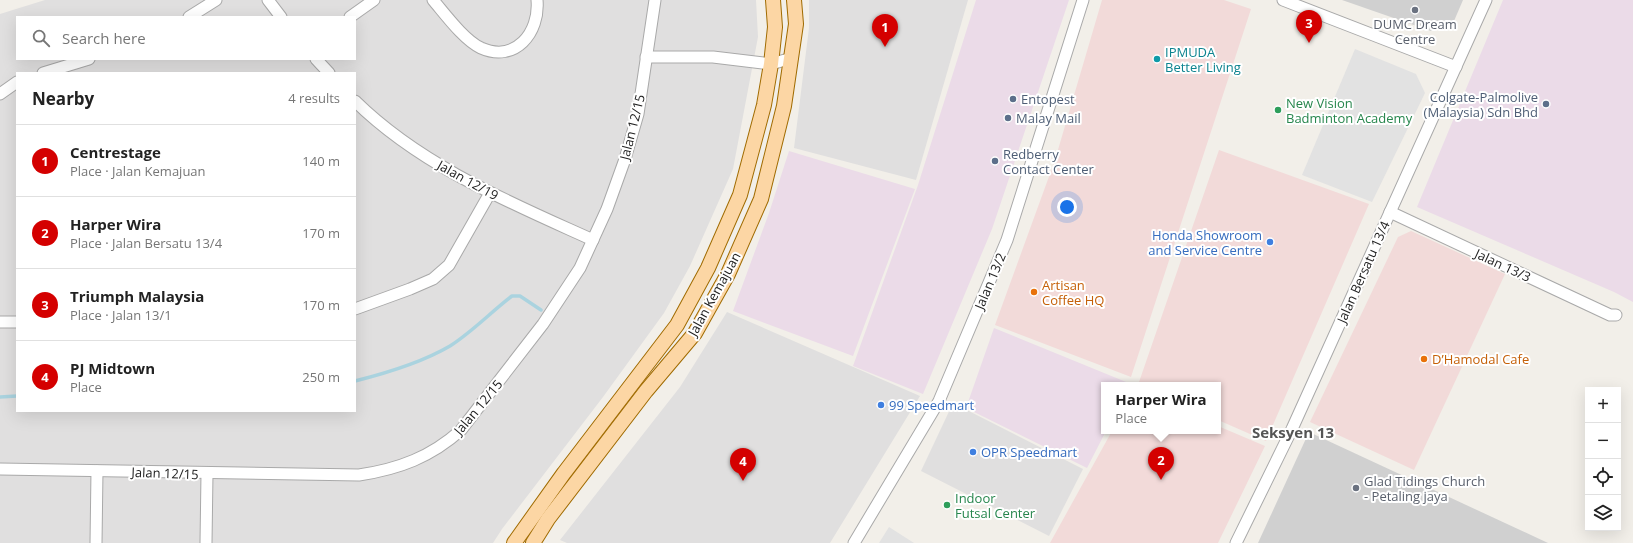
<!DOCTYPE html>
<meta charset="utf-8">
<style>
:root{--surface:#fff;--page:#f6f6f6;--text:#222;--muted:#767676;--line:#e0e0e0;--accent:#d40000}
body{margin:0;font-family:"Open Sans",sans-serif;background:var(--page);color:var(--text)}
.controls{position:absolute;right:12px;bottom:12px;display:grid;overflow:hidden;border-radius:0px;box-shadow:0 4px 16px #0002}
.controls button{width:36px;height:36px;display:grid;place-items:center;padding:0;border:0;border-bottom:1px solid var(--line);background:var(--surface);color:var(--text);font:20px sans-serif}
.you{position:absolute;left:1067px;top:207px;width:14px;height:14px;margin:-10px;border:3px solid #fff;border-radius:50%;background:#1a73e8;box-shadow:0 0 0 6px #1a73e833}
.badge{display:grid;place-items:center;width:26px;height:26px;border-radius:50%;background:var(--accent);color:#fff;font-size:13px;font-weight:700}
.pin{position:absolute;translate:-50% -33px;filter:drop-shadow(0 1px 2px #0008)}
.pin::after{content:'';position:absolute;top:21px;width:14px;height:12px;background:inherit;clip-path:polygon(0 0,100% 0,50% 100%)}
.popup{position:absolute;left:1101px;top:382px;width:120px;height:52px;box-sizing:border-box;display:grid;place-content:center;border-radius:0px;background:var(--surface);filter:drop-shadow(0 1px 3px #0005);font-size:13px;white-space:nowrap;color:var(--muted)}
.popup b{font-size:15px;color:var(--text)}
.popup::after{content:'';position:absolute;left:50%;top:100%;margin-left:-8px;border:8px solid transparent;border-top-color:var(--surface)}
.list{margin:0;padding:0;list-style:none}
h2{display:flex;justify-content:space-between;align-items:center;height:52px;margin:0;padding:0 16px;font-size:17px}
h2 small{font-size:13px;font-weight:400;color:var(--muted)}
.list li{display:grid;grid-template-columns:26px 1fr auto;gap:12px;align-items:center;box-sizing:border-box;height:72px;padding:0 16px;border-top:1px solid var(--line)}
.list b{display:block;font-size:15px;white-space:nowrap}
.list p{margin:0;font-size:13px;white-space:nowrap;color:var(--muted)}
.list em{font-size:13px;font-style:normal;color:var(--muted)}
.icon{flex:none;width:22px;height:22px;fill:none;stroke:currentColor;stroke-width:2;stroke-linecap:round;stroke-linejoin:round}
.map{position:relative;flex:none;width:1633px;height:543px;overflow:hidden}
.search{position:absolute;background:var(--surface);box-shadow:0 4px 16px #0002;left:16px;top:16px;width:340px;height:44px;display:flex;align-items:center;gap:10px;box-sizing:border-box;padding:0 14px;border-radius:0px;color:var(--muted);font-size:15px}
.panel{position:absolute;background:var(--surface);box-shadow:0 4px 16px #0002;left:16px;top:72px;width:340px;height:340px;border-radius:0px}
.map>svg:first-child{display:block}
</style>
<div class="map">
<svg width="1633" height="543" viewBox="0 0 1633 543">
<rect width="100%" height="100%" fill="#f2efe9"/>
<g fill="#e0dfdf" fill-rule="evenodd">
<path d="M45 0H756L758 37 733 169 690 266 664 313 603 397 502 529 493 543H0V14ZM17 17H355V59H17ZM17 73H355V411H17Z"/>
<polygon points="809,0 968,0 916,180 794,148 809,28"/>
<polygon points="727,312 920,396 830,543 567,543 560,540 680,387"/>
<polygon points="953,403 1083,469 1049,536 921,471"/>
</g>
<g fill="#f2dad9">
<polygon points="1102,0 1224,0 1251,9 1131,377 995,325 1055,160"/>
<polygon points="1219,150 1369,204 1266,441 1218,420 1218,385 1138,385"/>
<polygon points="1411,231 1505,274 1414,470 1310,422 1398,237"/>
<polygon points="1218,426 1265,446 1218,543 1050,543 1112,431 1218,431"/>
</g>
<g fill="#ebdbe8">
<polygon points="976,0 1069,0 992,229 923,394 853,366 918,185"/>
<polygon points="1503,0 1633,0 1633,302 1614,292 1417,207"/>
<polygon points="789,151 915,189 853,356 733,311 769,213"/>
<polygon points="994,328 1131,384 1104,385 1104,431 1106,431 1087,468 966,408"/>
</g>
<g fill="#d0d0d0">
<polygon points="1342,0 1463,0 1454,21 1431,31"/>
<polygon points="1309,432 1548,543 1258,543"/>
</g>
<g fill="#e2e2e2">
<polygon points="1355,49 1416,74 1425,93 1372,202 1302,175"/>
<polygon points="889,527 914,543 879,543"/>
</g>
<g fill="none" stroke-linecap="round" stroke-linejoin="round">
<g stroke="#aad3df" stroke-width="3.5">
<path d="M355 381C387 373 421 363 450 346 472 332 491 312 512 296H520L541 310"/>
<polyline points="0,397 17,396"/>
</g>
<defs>
<g id="minor">
<polyline points="268,0 281,17"/>
<path d="M433 0C445 14 464 40 481 48 515 63 540 33 537 0"/>
<polyline points="1283,0 1456,67"/>
<polyline points="189,17 216,0"/>
<polyline points="350,17 374,0"/>
<polyline points="646,57 713,57 771,64 792,58"/>
<polyline points="316,59 329,73"/>
<polyline points="43,73 89,59"/>
<polyline points="0,94 17,82"/>
<path d="M355 101C421 166 509 202 593 240"/>
<polyline points="1390,212 1610,315 1616,315"/>
<polyline points="355,309 410,289 433,279 449,265 490,193"/>
<polyline points="0,322 17,322"/>
<path d="M0 469 359 475C399 469 431 457 461 430L543 324 580 268 607 209 625 159 638 114 655 0"/>
<polyline points="96,543 97,471"/>
<polyline points="206,543 207,474"/>
<polyline points="854,543 939,401 1007,240 1083,0"/>
<polyline points="1236,543 1292,429 1486,0"/>
</g>
<g id="major">
<polyline points="514,543 564,473 677,325 708,268 740,195 764,105 771,64 775,27 773,0"/>
<polyline points="533,543 548,519 646,391 695,333 728,274 761,199 784,106 796,24 794,0"/>
</g>
</defs>
<use href="#minor" stroke="#a9a9a9" stroke-width="13"/>
<use href="#major" stroke="#a06b00" stroke-width="16"/>
<use href="#minor" stroke="#fff" stroke-width="11"/>
<use href="#major" stroke="#fcd6a4" stroke-width="14"/>
</g>
<g fill="#6b7280" stroke="#fff" stroke-width="1.5">
<circle cx="1415" cy="10" r="4"/>
<circle cx="1356" cy="488" r="4"/>
</g>
<circle fill="#0f9aa8" stroke="#fff" stroke-width="1.5" cx="1157" cy="59" r="4"/>
<g fill="#5c6f8a" stroke="#fff" stroke-width="1.5">
<circle cx="1013" cy="99" r="4"/>
<circle cx="1546" cy="104" r="4"/>
<circle cx="1008" cy="118" r="4"/>
<circle cx="995" cy="161" r="4"/>
</g>
<g fill="#2e9e5b" stroke="#fff" stroke-width="1.5">
<circle cx="1278" cy="110" r="4"/>
<circle cx="947" cy="505" r="4"/>
</g>
<g fill="#3f7fe0" stroke="#fff" stroke-width="1.5">
<circle cx="1270" cy="242" r="4"/>
<circle cx="881" cy="405" r="4"/>
<circle cx="973" cy="452" r="4"/>
</g>
<g fill="#e8710a" stroke="#fff" stroke-width="1.5">
<circle cx="1034" cy="292" r="4"/>
<circle cx="1424" cy="359" r="4"/>
</g>
<g text-anchor="middle" dominant-baseline="central" stroke-width="4" stroke-linejoin="round" paint-order="stroke">
<g font-size="13" fill="#5b616d" stroke="#fff">
<text x="1415" y="24">DUMC Dream<tspan x="1415" dy="15">Centre</tspan></text>
<text x="1364" y="481" text-anchor="start">Glad Tidings Church<tspan x="1364" dy="15">- Petaling jaya</tspan></text>
</g>
<g font-size="13" fill="#0d838f" stroke="#fff" text-anchor="start">
<text x="1165" y="52">IPMUDA<tspan x="1165" dy="15">Better Living</tspan></text>
</g>
<g font-size="13" fill="#4e5e75" stroke="#fff" text-anchor="start">
<text x="1538" y="97" text-anchor="end">Colgate-Palmolive<tspan x="1538" dy="15">(Malaysia) Sdn Bhd</tspan></text>
<text x="1021" y="99">Entopest</text>
<text x="1016" y="118">Malay Mail</text>
<text x="1003" y="154">Redberry<tspan x="1003" dy="15">Contact Center</tspan></text>
</g>
<g font-size="13" fill="#27864d" stroke="#fff" text-anchor="start">
<text x="1286" y="103">New Vision<tspan x="1286" dy="15">Badminton Academy</tspan></text>
<text x="955" y="498">Indoor<tspan x="955" dy="15">Futsal Center</tspan></text>
</g>
<g font-size="13" fill="#222" stroke="#fff">
<text transform="translate(632 127) rotate(-76)">Jalan 12/15</text>
<text transform="translate(468 180) rotate(29)">Jalan 12/19</text>
<text transform="translate(1503 265) rotate(25)">Jalan 13/3</text>
<text transform="translate(1363 272) rotate(-66)">Jalan Bersatu 13/4</text>
<text transform="translate(990 281) rotate(-67)">Jalan 13/2</text>
<text transform="translate(714 294) rotate(-61)">Jalan Kemajuan</text>
<text transform="translate(478 407) rotate(-50)">Jalan 12/15</text>
<text transform="translate(165 473) rotate(2)">Jalan 12/15</text>
</g>
<g font-size="13" fill="#366cbe" stroke="#fff" text-anchor="start">
<text x="1262" y="235" text-anchor="end">Honda Showroom<tspan x="1262" dy="15">and Service Centre</tspan></text>
<text x="889" y="405">99 Speedmart</text>
<text x="981" y="452">OPR Speedmart</text>
</g>
<g font-size="13" fill="#c56008" stroke="#fff" text-anchor="start">
<text x="1042" y="285">Artisan<tspan x="1042" dy="15">Coffee HQ</tspan></text>
<text x="1432" y="359">D’Hamodal Cafe</text>
</g>
<g font-size="15" font-weight="bold" fill="#555" stroke="#fff">
<text x="1293" y="432">Seksyen 13</text>
</g>
</g>
</svg>
<div class="controls">
<button>+</button>
<button>−</button>
<button><svg class="icon" aria-label="locate" viewBox="0 0 24 24"><circle cx="12" cy="12" r="6"/><path d="M12 2v4M12 18v4M2 12h4M18 12h4"/></svg></button>
<button><svg class="icon" aria-label="layers" viewBox="0 0 24 24"><path d="M12 4l9 5-9 5-9-5zM3 14l9 5 9-5"/></svg></button>
</div>
<div class="you"></div>
<div class="pin badge" style="left:885px;top:47px">1</div>
<div class="pin badge" style="left:1161px;top:480px">2</div>
<div class="popup"><b>Harper Wira</b>Place</div>
<div class="pin badge" style="left:1309px;top:43px">3</div>
<div class="pin badge" style="left:743px;top:481px">4</div>
<div class="search"><svg class="icon" aria-label="search" viewBox="0 0 24 24"><circle cx="10" cy="10" r="6"/><path d="M15 15l6 6"/></svg>Search here</div>
<section class="panel">
<h2>Nearby<small>4 results</small></h2>
<ul class="list">
<li><span class="badge">1</span><div><b>Centrestage</b><p>Place · Jalan Kemajuan</p></div><em>140 m</em></li>
<li><span class="badge">2</span><div><b>Harper Wira</b><p>Place · Jalan Bersatu 13/4</p></div><em>170 m</em></li>
<li><span class="badge">3</span><div><b>Triumph Malaysia</b><p>Place · Jalan 13/1</p></div><em>170 m</em></li>
<li><span class="badge">4</span><div><b>PJ Midtown</b><p>Place</p></div><em>250 m</em></li>
</ul>
</section>
</div>
